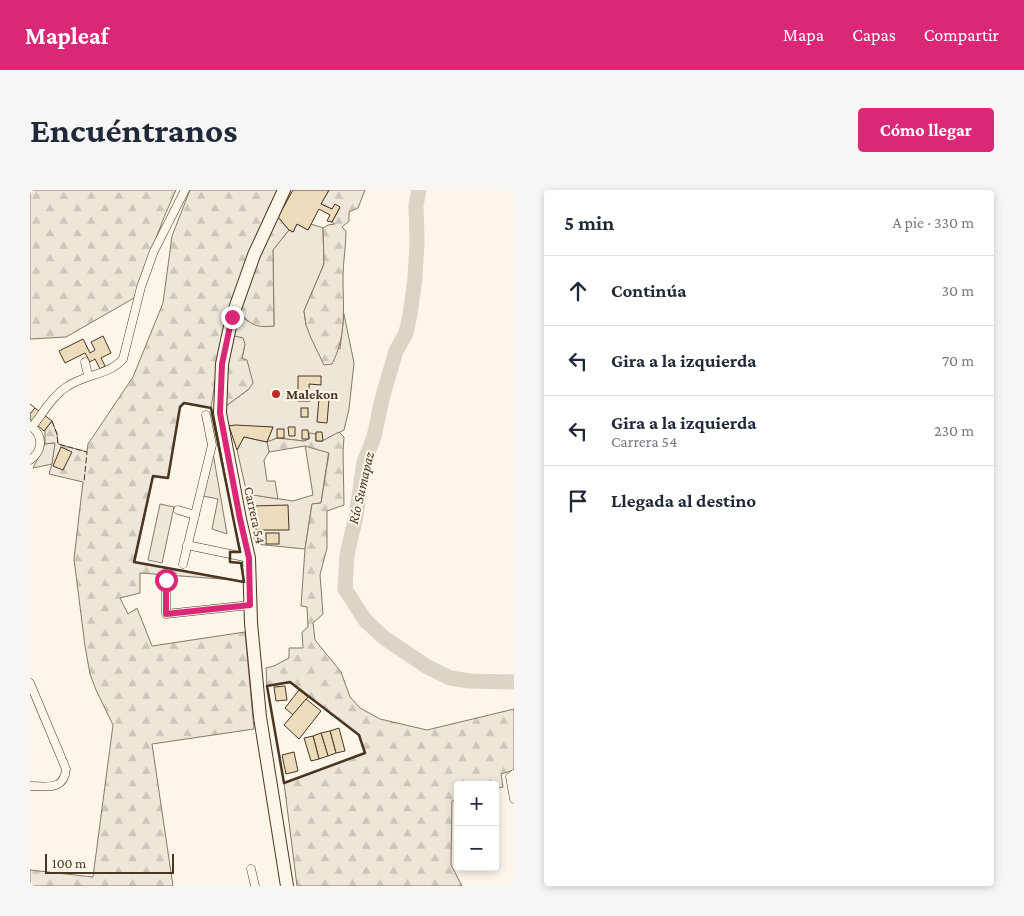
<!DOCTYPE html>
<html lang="es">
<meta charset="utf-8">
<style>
:root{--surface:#fff;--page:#f6f6f7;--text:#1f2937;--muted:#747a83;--line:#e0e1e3;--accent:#db2777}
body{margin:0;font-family:"Crimson Pro",serif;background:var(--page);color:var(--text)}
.controls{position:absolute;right:15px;bottom:15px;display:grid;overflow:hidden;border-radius:5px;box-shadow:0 2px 8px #0003}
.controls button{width:45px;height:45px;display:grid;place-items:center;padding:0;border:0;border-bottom:1px solid var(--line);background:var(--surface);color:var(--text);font:25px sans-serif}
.scale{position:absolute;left:15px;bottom:12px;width:129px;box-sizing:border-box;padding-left:5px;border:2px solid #4a3520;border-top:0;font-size:14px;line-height:18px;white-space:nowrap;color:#4a3520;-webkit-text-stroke:4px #fbf6e9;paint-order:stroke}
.stop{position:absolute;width:15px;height:15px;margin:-11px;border:4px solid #db2777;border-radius:50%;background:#fff}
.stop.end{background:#db2777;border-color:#fff;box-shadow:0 1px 5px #0008}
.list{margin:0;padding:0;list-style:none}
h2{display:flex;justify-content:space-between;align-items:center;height:65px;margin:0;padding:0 20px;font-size:21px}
h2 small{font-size:16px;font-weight:400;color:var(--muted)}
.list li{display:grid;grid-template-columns:32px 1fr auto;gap:15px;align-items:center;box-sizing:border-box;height:70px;padding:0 20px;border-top:1px solid var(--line)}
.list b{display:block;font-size:19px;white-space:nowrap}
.list p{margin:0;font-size:16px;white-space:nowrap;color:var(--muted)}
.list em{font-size:16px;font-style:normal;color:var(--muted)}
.icon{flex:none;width:28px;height:28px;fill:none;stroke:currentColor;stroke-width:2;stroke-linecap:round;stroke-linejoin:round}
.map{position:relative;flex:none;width:484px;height:696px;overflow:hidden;border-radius:5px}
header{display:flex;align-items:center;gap:30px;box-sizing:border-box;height:70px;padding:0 25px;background:var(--accent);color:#fff}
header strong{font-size:24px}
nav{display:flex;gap:28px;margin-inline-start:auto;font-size:18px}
.intro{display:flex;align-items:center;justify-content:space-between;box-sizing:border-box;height:120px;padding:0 30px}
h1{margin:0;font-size:35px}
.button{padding:12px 22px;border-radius:5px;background:var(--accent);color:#fff;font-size:18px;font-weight:700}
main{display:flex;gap:30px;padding:0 30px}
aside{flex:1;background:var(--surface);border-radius:5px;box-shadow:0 2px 8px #0003}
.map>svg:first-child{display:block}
</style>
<header>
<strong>Mapleaf</strong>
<nav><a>Mapa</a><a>Capas</a><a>Compartir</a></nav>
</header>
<div class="intro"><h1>Encuéntranos</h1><a class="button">Cómo llegar</a></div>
<main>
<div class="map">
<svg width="484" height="696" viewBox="0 0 484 696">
<defs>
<pattern id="forest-firs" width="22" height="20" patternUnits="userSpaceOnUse" patternTransform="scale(1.25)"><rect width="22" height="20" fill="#ede6d9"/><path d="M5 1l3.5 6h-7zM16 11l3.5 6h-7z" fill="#cdc6ba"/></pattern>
</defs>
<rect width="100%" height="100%" fill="#fbf6e9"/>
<g fill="#ede6d9" stroke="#887966">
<polygon points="267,34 278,40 281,34 293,38 294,74 274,121 276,135 310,159 314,124 324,173 319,219 314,240 293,251 279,249 274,251 248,248 237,252 243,237 199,236 193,215 196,216 219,199 212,168 215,154 201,145 209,123 217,131 244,136 243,60 259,40 263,42"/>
<polygon points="275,255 299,260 291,313 282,314 275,359 225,354 217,304 263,311 283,305"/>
<polygon points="183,263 197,344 182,339 188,309 173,306"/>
</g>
<g fill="url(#forest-firs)" stroke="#887966">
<polygon points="0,0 146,0 134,27 104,108 36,147 0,149"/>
<polygon points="160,0 249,0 188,172 181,218 154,213 150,217 138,288 123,287 105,372 205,390 110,383 110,403 90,408 98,424 107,418 122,456 215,442 224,539 122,554 143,696 0,696 0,680 63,687 83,535 66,500 60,484 55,456 44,369 53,292 19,284 22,274 24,253 15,254 15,240 22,231 27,244 28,254 57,262 58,254 103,187 133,113 142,46"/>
<path d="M299 0H335L328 18 319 22V31L312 37 316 41C316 56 313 72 313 87 313 118 317 145 302 174L294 175 281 148 276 135 274 121 294 74 293 38 298 35 305 34 302 32 310 18 302 19 291 14Z"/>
<path d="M248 27 259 40 243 60 244 136C226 138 222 135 209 123L227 65Z"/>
<polygon points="201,145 213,148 215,154 212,168 217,170 223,193 219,199 196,216 194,177"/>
<polygon points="309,242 314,247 313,262 314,315 297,321 297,358 290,385 293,424 283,433 285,450 311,482 320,507 330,518 350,529 397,540 484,519 484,580 471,584 473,597 465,599 465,595 428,595 428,610 422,611 421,675 432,696 267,696 254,593 335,563 329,545 260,493 237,496 236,478 244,476 259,468 259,458 273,458 272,442 278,437 277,417 271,416 275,359 282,314 291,313 299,263 275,256 239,262 237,252 247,248 274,251 279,249 279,243 286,244 286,251 292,251"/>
</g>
<g fill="#ede7d9" stroke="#887966">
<polygon points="214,247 237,252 239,262 234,270 237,291 245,291 248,309 217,304 207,260"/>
<polygon points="25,253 22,274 3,278 15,254"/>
<polygon points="130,314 144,317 132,373 118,370"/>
</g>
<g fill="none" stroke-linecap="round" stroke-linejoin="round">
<polyline stroke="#dcd4c6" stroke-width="15" points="389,0 386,15 387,52 385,88 380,125 376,143 366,161 352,209 344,247 334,272 326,326 317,365 315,399 335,430 353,447 396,476 420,488 439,491 484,492"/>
</g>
<g fill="#ecdcbc" stroke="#4a3520">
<polygon points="263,0 299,0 291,14 302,19 305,14 310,17 302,32 297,31 300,25 289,19 278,40 267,34 263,42 259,40 248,27"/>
<polygon points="73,146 81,163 71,168 75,176 70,179 65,169 60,172 55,163 35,173 29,161 53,149 60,163 65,160 61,152"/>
<polygon points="268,186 291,186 291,195 279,194 280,211 268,211"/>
<polygon points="289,208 299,209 297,233 287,232"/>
<polygon points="5,218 22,231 14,241 0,229 0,224"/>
<rect x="271" y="218" width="7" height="9"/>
<polygon points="205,235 243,237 237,252 214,247 207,260 199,236"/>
<polygon points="258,237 265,237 265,246 259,246"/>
<rect x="247" y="239" width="7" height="9"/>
<polygon points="272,240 278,240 279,249 272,249"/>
<polygon points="286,242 292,242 293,251 286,251"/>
<polygon points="31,257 42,262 33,280 23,276"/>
<polygon points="258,315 259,340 226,340 223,316"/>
<rect x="236" y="343" width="13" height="11"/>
<polygon points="255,496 257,510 246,511 244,497"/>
<polygon points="269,500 278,507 263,525 255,518"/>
<polygon points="276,509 291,521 269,549 254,535"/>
<polygon points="309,538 315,561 306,563 300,541"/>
<polygon points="300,541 306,563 298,566 291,543"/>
<polygon points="291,543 298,566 289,569 283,546"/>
<polygon points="283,546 289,569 281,571 274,548"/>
<polygon points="264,562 268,581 256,584 252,565"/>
</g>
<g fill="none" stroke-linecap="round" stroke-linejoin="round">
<defs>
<g id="street">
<polyline points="55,172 58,185"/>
<path d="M0 236C14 245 13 261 0 270"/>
<path d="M2 237C13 223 23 205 38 196 56 184 79 185 93 169L111 97 124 61 155 0"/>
<polyline points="148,320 165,325"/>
<polyline points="157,355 219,368"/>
<polyline points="153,374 182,255 176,225"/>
<polyline points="136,390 136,424 220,415"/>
<path d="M0 493 36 579C34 601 17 596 0 596"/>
<polyline points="484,584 480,587 484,609"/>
<polyline points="221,679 225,696"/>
</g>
<polyline id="primary" points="254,0 224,65 202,127 192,174 190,223 210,329 219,368 221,433 230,527 257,696"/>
</defs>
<use href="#street" stroke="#4a3520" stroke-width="9"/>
<use href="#primary" stroke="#4a3520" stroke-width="14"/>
<use href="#street" stroke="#fbf6e9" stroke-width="8"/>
<use href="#primary" stroke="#fbf6e9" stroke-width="12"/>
<g stroke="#4a3520" stroke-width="1" stroke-dasharray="6 2.5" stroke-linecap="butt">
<polyline points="0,214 5,218"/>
<polyline points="22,231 27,244 28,254 57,262 54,292"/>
</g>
<g stroke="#4a3520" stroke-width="2.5">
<polygon points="154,213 181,218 210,362 200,362 200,372 211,373 214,392 104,372 123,286 138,288 150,217"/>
<polygon points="260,492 329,545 335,563 254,593 237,496"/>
</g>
</g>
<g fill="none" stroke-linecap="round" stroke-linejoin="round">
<polyline stroke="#db2777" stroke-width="6" points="136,390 136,424 220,415 219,368 210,329 190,223 192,174 202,127"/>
</g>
<circle fill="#c62828" stroke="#fbf6e9" stroke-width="2" cx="246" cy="204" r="5"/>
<g text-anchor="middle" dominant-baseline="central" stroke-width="4" stroke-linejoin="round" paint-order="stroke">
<g font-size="14" font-weight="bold" fill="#4a3520" stroke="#fbf6e9" text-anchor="start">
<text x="256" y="204">Malekon</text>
</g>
<g font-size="14" fill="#4a3520" stroke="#fbf6e9">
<text transform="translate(225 325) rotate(78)">Carrera 54</text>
</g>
<g font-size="15" font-style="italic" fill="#4a3520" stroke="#fbf6e9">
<text transform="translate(331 298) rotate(-77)">Río Sumapaz</text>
</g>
</g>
</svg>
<div class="controls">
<button>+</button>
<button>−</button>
</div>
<div class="scale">100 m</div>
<div class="stop" style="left:136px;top:390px"></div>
<div class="stop end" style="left:202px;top:127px"></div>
</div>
<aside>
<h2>5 min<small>A pie · 330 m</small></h2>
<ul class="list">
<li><svg class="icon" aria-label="ahead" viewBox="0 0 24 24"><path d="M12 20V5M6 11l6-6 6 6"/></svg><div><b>Continúa</b></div><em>30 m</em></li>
<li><svg class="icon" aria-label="left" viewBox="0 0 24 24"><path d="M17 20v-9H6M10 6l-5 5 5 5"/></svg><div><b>Gira a la izquierda</b></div><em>70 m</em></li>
<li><svg class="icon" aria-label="left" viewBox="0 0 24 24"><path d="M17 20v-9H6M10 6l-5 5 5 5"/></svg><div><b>Gira a la izquierda</b><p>Carrera 54</p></div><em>230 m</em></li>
<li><svg class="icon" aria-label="arrive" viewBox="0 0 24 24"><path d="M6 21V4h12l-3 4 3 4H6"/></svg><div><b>Llegada al destino</b></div></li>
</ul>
</aside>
</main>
